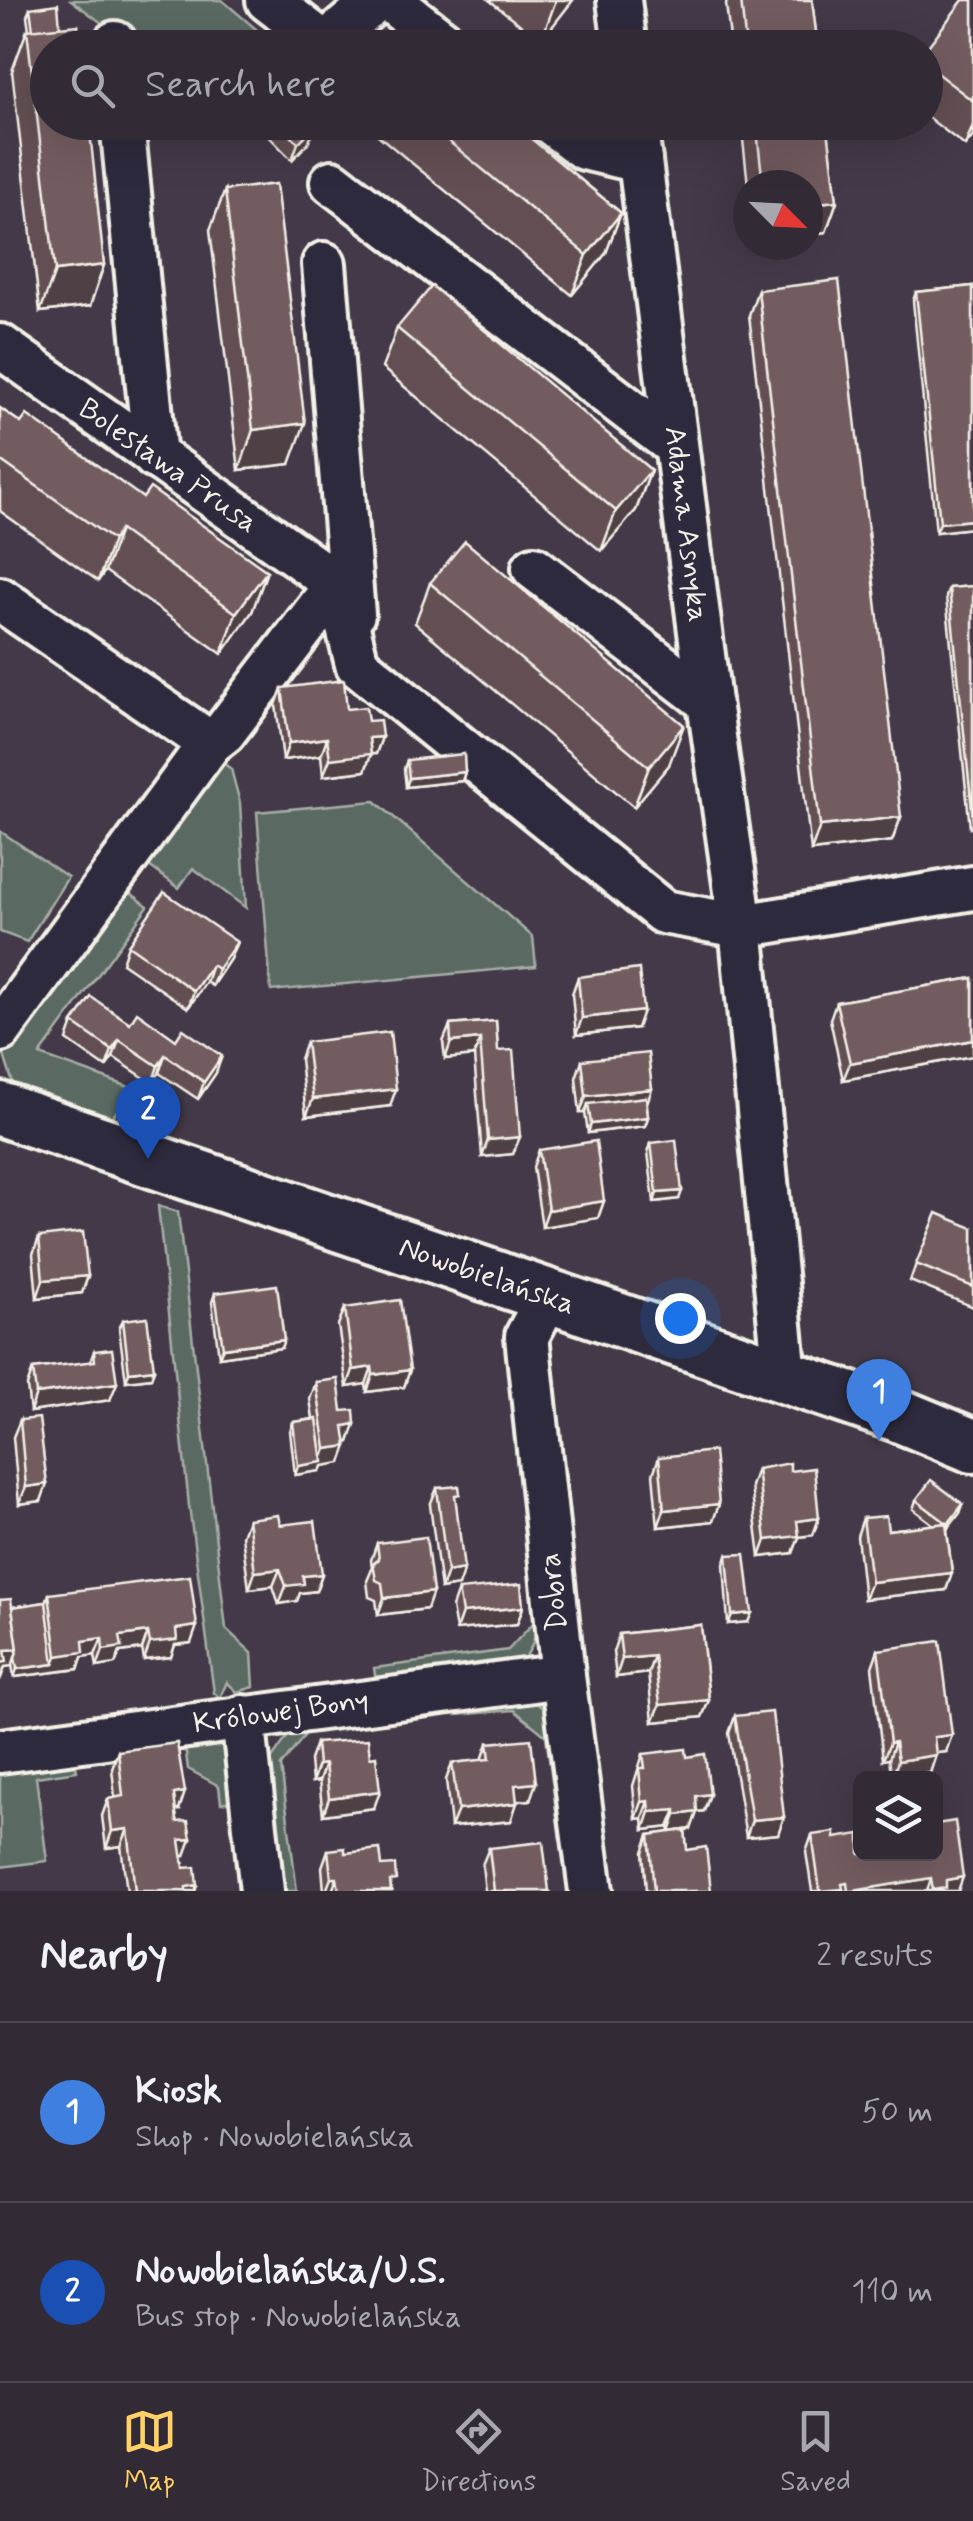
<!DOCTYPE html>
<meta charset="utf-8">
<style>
:root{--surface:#322b36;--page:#3d3742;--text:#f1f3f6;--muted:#a8a7ad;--line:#4d4751;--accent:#ffd166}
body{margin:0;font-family:Mynerve,sans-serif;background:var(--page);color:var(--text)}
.controls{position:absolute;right:30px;bottom:30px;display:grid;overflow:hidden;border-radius:15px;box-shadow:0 10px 40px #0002}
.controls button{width:90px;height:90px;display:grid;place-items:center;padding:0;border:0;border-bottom:2px solid var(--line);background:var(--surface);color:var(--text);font:50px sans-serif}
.compass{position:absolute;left:733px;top:170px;width:90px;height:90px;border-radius:50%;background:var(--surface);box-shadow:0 10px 40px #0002;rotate:114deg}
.you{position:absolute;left:680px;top:1318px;width:35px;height:35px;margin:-25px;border:8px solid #fff;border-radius:50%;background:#1a73e8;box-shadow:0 0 0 15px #1a73e833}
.badge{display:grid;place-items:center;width:65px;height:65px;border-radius:50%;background:var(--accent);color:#fff;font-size:32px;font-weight:700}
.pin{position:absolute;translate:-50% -82px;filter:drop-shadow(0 2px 5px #0008)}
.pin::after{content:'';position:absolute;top:52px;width:35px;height:30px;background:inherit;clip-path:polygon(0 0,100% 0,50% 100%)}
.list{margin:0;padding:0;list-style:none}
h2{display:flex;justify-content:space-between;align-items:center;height:130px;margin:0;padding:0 40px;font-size:42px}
h2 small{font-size:32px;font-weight:400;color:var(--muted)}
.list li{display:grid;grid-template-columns:65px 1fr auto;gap:30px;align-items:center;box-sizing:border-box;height:180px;padding:0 40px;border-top:2px solid var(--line)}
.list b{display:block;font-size:38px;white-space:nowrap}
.list p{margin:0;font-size:32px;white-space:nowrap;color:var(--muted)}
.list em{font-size:32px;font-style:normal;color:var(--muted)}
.icon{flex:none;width:55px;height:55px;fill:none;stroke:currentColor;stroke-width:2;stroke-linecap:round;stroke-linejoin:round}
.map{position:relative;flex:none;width:973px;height:1891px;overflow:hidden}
.search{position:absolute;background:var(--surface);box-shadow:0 10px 40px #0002;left:30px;right:30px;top:30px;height:110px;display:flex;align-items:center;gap:25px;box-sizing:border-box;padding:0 35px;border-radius:55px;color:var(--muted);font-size:38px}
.sheet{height:490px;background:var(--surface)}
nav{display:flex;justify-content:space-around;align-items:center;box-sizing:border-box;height:140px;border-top:2px solid var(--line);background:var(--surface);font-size:28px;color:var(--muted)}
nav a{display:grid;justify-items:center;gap:5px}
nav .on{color:var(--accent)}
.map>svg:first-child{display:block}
</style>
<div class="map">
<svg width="973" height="1891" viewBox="0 0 973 1891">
<rect width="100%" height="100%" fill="#433948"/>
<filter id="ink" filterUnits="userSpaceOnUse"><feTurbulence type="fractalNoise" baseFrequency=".01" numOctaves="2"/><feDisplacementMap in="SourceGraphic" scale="20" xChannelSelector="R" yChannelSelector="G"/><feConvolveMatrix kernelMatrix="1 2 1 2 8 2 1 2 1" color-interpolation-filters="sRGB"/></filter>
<g filter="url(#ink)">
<g fill="#5a6b63" stroke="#a7aea6" stroke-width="2.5">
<polygon points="71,0 222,0 277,47 134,47"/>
<polygon points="218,759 231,769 240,803 246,908 193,868 179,888 145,863"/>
<polygon points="375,801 533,937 536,966 271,991 257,812"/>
<polygon points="0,831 68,877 27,942 0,932"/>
<polygon points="120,885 148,906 40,1055 132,1088 111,1120 15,1090 2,1049"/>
<polygon points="158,1206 178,1212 226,1629 252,1653 254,1687 237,1692 227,1682 220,1698 214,1693 189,1506"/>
<path d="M530 1588H533C536 1615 542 1638 522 1661L376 1682 374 1668 508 1650 534 1622Z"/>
<polygon points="518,1699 537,1703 551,1716 567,1839 560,1839 546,1736 514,1710 457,1715 456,1708"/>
<polygon points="343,1718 345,1727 308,1731 281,1766 297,1891 278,1891 268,1764 290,1733"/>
<polygon points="184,1739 228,1740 235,1800 221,1803 219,1786 188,1769"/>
<polygon points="75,1760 77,1771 36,1777 47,1861 0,1867 0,1768"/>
</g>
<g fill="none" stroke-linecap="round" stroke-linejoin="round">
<defs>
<g id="minor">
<polyline points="268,0 325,44 377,0"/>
<polyline points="389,0 451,48"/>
<polyline points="619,0 625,48"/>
<polyline points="115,43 115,48"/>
<polyline points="122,122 155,457"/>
<polyline points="550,122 584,148 640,161"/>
<polyline points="635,122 709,702 741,926 785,1376"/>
<polyline points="332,182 676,446"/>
<polyline points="324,264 353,614"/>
<polyline points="0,346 337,584"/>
<polyline points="534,568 709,702"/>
<polyline points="337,584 357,664 663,912 741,926 973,888"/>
<polyline points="0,599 210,743 224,732 337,584"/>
<polyline points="0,1030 210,743"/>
<polyline points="548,1297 527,1336 563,1676 591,1891"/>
<polyline points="243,1717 262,1891"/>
<polyline points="0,1751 563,1676"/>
</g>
<polyline id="tertiary" points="0,1109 898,1415 973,1446"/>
</defs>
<use href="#minor" stroke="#f4f1e8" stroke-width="50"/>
<use href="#tertiary" stroke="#f4f1e8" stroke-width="60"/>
<use href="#minor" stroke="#2f2a3d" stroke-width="42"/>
<use href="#tertiary" stroke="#2f2a3d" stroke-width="52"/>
</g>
<g fill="#634f53" stroke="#f4f1e8" stroke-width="2.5">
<polygon points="489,0 573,0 541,41"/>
<polygon points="728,0 812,0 818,48 731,48 726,4"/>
<polygon points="973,0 973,136 965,146 926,116 926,49"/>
<polygon points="30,8 60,27 104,265 90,306 40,312 12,71 27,30 29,30 27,16"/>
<polygon points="255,122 311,122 308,143 292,160"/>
<polygon points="362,122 511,122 621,213 606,253 572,295"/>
<polygon points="741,122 827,122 837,201 826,232 808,234 808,185 748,185"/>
<polygon points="225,190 290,464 239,470 210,230"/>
<polygon points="973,286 973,528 936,532 913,301 916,292"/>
<polygon points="758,290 901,817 892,841 811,851 749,315"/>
<polygon points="397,328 651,470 636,510 601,551 382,368"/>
<polygon points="0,408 21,423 143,498 267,571 252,612 222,654 105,571 98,581 0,511"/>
<polygon points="430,583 669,765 634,807 415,623"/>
<polygon points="973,586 973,827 970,828 946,597 949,588"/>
<polygon points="282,688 347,709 368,721 382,737 376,754 371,754 365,771 323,776 321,755 283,760 276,705"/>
<polygon points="407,760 465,772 462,781 406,787 404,769"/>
<polygon points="128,945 230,959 212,986 206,982 188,1008 122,963"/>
<polygon points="578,977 637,1028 576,1035 572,994"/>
<polygon points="973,978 973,1056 843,1080 830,1019 836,1002"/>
<polygon points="496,1021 498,1051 513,1154 482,1157 474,1056 445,1059 443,1042 450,1025"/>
<polygon points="73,1023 216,1073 198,1099 159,1073 152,1083 113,1057 106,1067 67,1040"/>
<polygon points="306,1042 390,1106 306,1116 300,1059"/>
<polygon points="582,1060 647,1104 648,1117 645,1126 588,1133 585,1113 580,1113 576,1078"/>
<polygon points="651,1143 679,1199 654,1202 648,1152"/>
<polygon points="539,1150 604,1201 598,1218 542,1227 533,1167"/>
<polygon points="973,1228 973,1307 910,1281 916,1264"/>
<polygon points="39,1237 88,1276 82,1293 37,1298 33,1254"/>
<polygon points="215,1293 281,1348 219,1357 212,1302"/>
<polygon points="345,1308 410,1370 404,1387 367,1392 366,1384 347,1387 338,1325"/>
<polygon points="123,1320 154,1369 151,1378 126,1381 119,1329"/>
<polygon points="94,1351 110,1400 30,1412 27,1386 33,1369 90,1362"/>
<polygon points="316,1382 355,1424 349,1442 346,1442 341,1463 322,1466 320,1471 295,1475 290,1431 293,1422 313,1419 310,1399"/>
<polygon points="20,1420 41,1501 19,1504 13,1437"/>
<polygon points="659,1457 719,1504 713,1521 658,1527 653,1474"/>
<polygon points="757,1469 790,1471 819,1518 813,1535 799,1537 793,1553 760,1557 751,1486"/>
<polygon points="437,1488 456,1505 458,1586 441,1589 430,1505"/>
<polygon points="916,1500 963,1504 960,1513 947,1530 952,1573 946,1590 864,1599 857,1536 863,1518 888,1530 934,1525 913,1509"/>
<polygon points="248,1519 280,1525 322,1574 316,1591 300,1593 297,1601 279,1604 273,1586 249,1589 242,1536"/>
<polygon points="377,1543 427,1609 378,1615 376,1600 369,1597 367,1581 372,1569 371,1560"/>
<polygon points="727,1555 748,1622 728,1624 724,1564"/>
<polygon points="458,1590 523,1607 517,1624 456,1630 452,1607"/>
<polygon points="49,1594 191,1643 175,1645 171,1657 144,1660 142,1649 120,1652 115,1664 97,1667 95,1655 82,1657 78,1669 14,1677 12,1665 5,1667 0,1680 0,1600 12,1607 46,1602"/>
<polygon points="701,1625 709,1700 702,1717 653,1722 648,1673 616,1677 613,1652 619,1634"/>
<polygon points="878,1650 946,1752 936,1753 930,1773 892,1778 889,1759 883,1760 872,1667"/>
<polygon points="735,1716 778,1834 746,1837 729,1733"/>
<polygon points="316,1743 374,1808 323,1815 319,1781 312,1782 310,1760"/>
<polygon points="488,1743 530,1800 517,1801 511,1821 451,1827 446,1780 452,1763 482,1760"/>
<polygon points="118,1751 179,1810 175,1810 185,1856 182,1856 184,1868 197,1885 195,1891 127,1891 121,1846 106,1848 102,1816 108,1799 115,1798 112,1768"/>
<polygon points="643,1754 687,1757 710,1794 704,1811 697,1812 691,1829 685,1830 687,1850 711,1891 646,1891 643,1852 649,1835 670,1832 669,1827 644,1830 643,1818 636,1819 633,1786"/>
<polygon points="812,1835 936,1854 958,1891 812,1891 806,1852"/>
<polygon points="489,1848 549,1891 485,1891 482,1865"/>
<polygon points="328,1850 345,1853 382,1866 392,1891 324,1891 322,1867"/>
</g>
<g fill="#504044" stroke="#f4f1e8" stroke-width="2.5">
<polygon points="556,0 573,0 541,41"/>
<polygon points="973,125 973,136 965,146"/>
<polygon points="315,126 308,143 292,160 298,143"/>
<polygon points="837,201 826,232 808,234 808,204"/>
<polygon points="621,213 606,253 572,295 587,255"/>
<polygon points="104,265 90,306 40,312 55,271"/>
<polygon points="305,423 290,464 239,470 253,430"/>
<polygon points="651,470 636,510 601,551 616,511"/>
<polygon points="973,520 973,528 936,532 940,523"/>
<polygon points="120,530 105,571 98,581 113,540"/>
<polygon points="267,571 252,612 222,654 236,613"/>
<polygon points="684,725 669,765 634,807 649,767"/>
<polygon points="382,737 376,754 371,754 365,771 323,776 330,759 369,738"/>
<polygon points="327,738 321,755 283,760 289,743"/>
<polygon points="465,772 462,781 406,787 409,778"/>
<polygon points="901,817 892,841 811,851 820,826"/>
<polygon points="237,942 230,959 212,986 218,969"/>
<polygon points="212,965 206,982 188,1008 194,991"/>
<polygon points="643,1011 637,1028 576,1035 582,1018"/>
<polygon points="480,1039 474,1056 445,1059 451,1042"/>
<polygon points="119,1040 113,1057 106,1067 112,1050"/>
<polygon points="973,1040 973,1056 843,1080 850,1063"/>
<polygon points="165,1055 159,1073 152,1083 158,1066"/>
<polygon points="222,1056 216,1073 198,1099 204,1082"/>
<polygon points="396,1089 390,1106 306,1116 313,1099"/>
<polygon points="652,1089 646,1106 588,1104 585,1113 580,1113 586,1096"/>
<polygon points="648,1117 645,1126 588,1133 591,1124"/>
<polygon points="520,1137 513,1154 482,1157 488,1140"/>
<polygon points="682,1191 679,1199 654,1202 657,1193"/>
<polygon points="604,1201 598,1218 542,1227 548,1210"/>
<polygon points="88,1276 82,1293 37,1298 43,1280"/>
<polygon points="284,1340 281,1348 219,1357 223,1348"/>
<polygon points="372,1367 366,1384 347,1387 353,1370"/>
<polygon points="154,1369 151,1378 126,1381 129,1372"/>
<polygon points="410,1370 404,1387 367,1392 373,1375"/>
<polygon points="117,1383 110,1400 30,1412 36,1394"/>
<polygon points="355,1424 349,1442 338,1443 344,1426"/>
<polygon points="347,1446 341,1463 322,1466 320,1471 295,1475 298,1466 321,1462 326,1449"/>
<polygon points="47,1484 41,1501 19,1504 26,1487"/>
<polygon points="719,1504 713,1521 658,1527 664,1510"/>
<polygon points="963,1504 960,1513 945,1532 948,1524"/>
<polygon points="819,1518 813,1535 799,1537 793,1553 760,1557 766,1540 797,1521"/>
<polygon points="280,1569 273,1586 249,1589 255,1572"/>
<polygon points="464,1569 458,1586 441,1589 447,1572"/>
<polygon points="952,1573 946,1590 864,1599 871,1582"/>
<polygon points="322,1574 316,1591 300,1593 297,1601 279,1604 286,1586 303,1576"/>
<polygon points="433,1592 427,1609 378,1615 384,1598"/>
<polygon points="523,1607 517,1624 456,1630 462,1613"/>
<polygon points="752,1613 748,1622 728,1624 732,1615"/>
<polygon points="197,1626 191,1643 175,1645 171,1657 144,1660 150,1643 176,1629"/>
<polygon points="148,1632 142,1649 120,1652 115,1664 97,1667 103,1650 120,1636"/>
<polygon points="102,1638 95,1655 82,1657 78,1669 14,1677 17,1669 54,1664 57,1656 83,1641"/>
<polygon points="18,1649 12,1666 5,1667 0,1680 0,1663 5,1650"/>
<polygon points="654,1656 648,1673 616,1677 622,1659"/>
<polygon points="709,1700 702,1717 653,1722 660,1705"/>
<polygon points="952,1735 946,1752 928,1754 934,1737"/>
<polygon points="895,1742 889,1759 883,1760 890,1743"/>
<polygon points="936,1755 930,1773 892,1778 898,1761"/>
<polygon points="325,1764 319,1781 312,1782 318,1765"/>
<polygon points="536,1783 530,1800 509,1802 515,1785"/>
<polygon points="380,1791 374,1808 323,1815 329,1798"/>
<polygon points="185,1792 179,1810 167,1811 174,1794"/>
<polygon points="710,1794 704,1811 689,1813 696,1796"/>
<polygon points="649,1801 643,1818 636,1819 642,1802"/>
<polygon points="517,1803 511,1821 451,1827 458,1810"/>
<polygon points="676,1810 669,1827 644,1830 650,1812"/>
<polygon points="697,1812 691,1829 670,1832 676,1815"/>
<polygon points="784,1817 778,1834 746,1837 752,1820"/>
<polygon points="128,1829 121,1846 106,1848 112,1831"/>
<polygon points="191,1839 185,1856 174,1858 180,1840"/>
<polygon points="963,1877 958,1891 932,1891 946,1880"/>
<polygon points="331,1878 337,1878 332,1891 326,1891"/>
<polygon points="931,1878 927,1891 853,1891"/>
<polygon points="197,1885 195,1891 184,1891 186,1887"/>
</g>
<g fill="#735c61" stroke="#f4f1e8" stroke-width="2.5">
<polygon points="741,0 812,0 818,48 746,48"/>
<polygon points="963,0 973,0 973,101 926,65 926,49"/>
<polygon points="58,4 60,27 33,30 30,8"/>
<polygon points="78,25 81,48 48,48 48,122 89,122 104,265 55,271 27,30"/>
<polygon points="401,32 420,48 388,48"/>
<polygon points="277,122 311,122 315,126 298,143"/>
<polygon points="425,122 511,122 621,213 587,255"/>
<polygon points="756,122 827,122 837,201 808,204 808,185 763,185"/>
<polygon points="276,184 305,423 253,430 225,190"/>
<polygon points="839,280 901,817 820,826 758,290"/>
<polygon points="432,286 651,470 616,511 397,328"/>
<polygon points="973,286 973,520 940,523 916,292"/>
<polygon points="0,408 21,423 27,415 143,498 150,488 267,571 236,613 120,530 113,540 0,460"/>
<polygon points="465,541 684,725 649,767 430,583"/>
<polygon points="973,586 973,819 949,588"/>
<polygon points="344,680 347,709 366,707 368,721 380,720 382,737 369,738 371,754 330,759 327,738 289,743 282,688"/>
<polygon points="464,754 465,772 409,778 407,760"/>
<polygon points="164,892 237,942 218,969 212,965 194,991 128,945"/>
<polygon points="639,969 643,1011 582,1018 578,977"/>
<polygon points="973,978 973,1040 850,1063 836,1002"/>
<polygon points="91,997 130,1023 137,1012 176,1040 183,1029 222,1056 204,1082 165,1055 158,1066 119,1040 112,1050 73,1023"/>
<polygon points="496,1021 498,1051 513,1050 520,1137 488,1140 480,1039 451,1042 450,1025"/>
<polygon points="390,1032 396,1089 313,1099 306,1042"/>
<polygon points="648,1053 652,1089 586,1096 582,1060"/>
<polygon points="646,1097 648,1117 591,1124 588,1104"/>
<polygon points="676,1140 682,1191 657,1193 651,1143"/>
<polygon points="596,1141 604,1201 548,1210 539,1150"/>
<polygon points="937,1213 973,1228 973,1287 916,1264"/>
<polygon points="83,1232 88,1276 43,1280 39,1237"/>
<polygon points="277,1285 284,1340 223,1348 215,1293"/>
<polygon points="400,1300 410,1370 373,1375 372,1367 353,1370 345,1308"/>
<polygon points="147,1317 154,1369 129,1372 123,1320"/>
<polygon points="112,1349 117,1383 36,1394 33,1369 95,1361 94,1351"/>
<polygon points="338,1379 342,1411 354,1410 355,1424 344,1426 347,1446 326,1449 316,1382"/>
<polygon points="39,1418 47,1484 26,1487 20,1420"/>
<polygon points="317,1419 323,1462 298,1466 293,1422"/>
<polygon points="714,1451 719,1504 664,1510 659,1457"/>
<polygon points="790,1463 790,1471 814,1468 819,1518 797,1521 799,1536 766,1540 757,1469"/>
<polygon points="931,1480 963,1504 948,1524 916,1500"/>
<polygon points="459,1486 460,1494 455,1495 464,1569 447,1572 437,1488"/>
<polygon points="278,1515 280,1525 315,1521 322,1574 303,1576 304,1584 286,1586 280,1569 255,1572 248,1519"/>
<polygon points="886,1516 888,1530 946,1523 952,1573 871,1582 863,1518"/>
<polygon points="426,1537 433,1592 384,1598 382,1583 376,1580 373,1564 379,1559 377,1543"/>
<polygon points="745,1554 752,1613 732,1615 727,1555"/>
<polygon points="190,1576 197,1626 176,1629 177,1640 150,1643 148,1632 120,1636 122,1647 103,1650 102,1638 83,1641 84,1652 57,1656 49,1594"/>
<polygon points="521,1584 523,1607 462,1613 458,1590"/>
<polygon points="11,1599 18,1649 5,1650 7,1662 0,1663 0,1600"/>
<polygon points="46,1602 54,1664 17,1669 15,1657 18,1649 12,1607"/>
<polygon points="701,1625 709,1700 660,1705 654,1656 622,1659 619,1634"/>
<polygon points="940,1641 952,1735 934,1737 936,1755 898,1761 895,1742 890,1743 878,1650"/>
<polygon points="772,1712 784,1817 752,1820 735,1716"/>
<polygon points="368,1739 370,1757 376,1756 380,1791 329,1798 325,1764 318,1765 316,1743"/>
<polygon points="531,1739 536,1783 515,1785 517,1803 458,1810 452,1763 490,1759 488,1743"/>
<polygon points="177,1743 185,1792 174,1794 177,1822 188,1821 191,1839 180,1840 184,1868 195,1867 197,1885 186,1887 186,1891 135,1891 128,1829 112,1831 108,1799 123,1796 118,1751"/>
<polygon points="686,1749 687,1757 705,1754 710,1794 696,1796 697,1812 676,1815 676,1810 650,1812 649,1801 642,1802 639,1768 645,1768 643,1754"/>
<polygon points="955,1821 963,1877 946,1880 946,1888 933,1890 931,1878 853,1891 848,1891 847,1883 842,1884 843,1889 820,1891 812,1835 835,1832 835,1838 860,1834 860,1854 936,1854 936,1824"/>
<polygon points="685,1830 687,1850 706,1847 711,1891 654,1891 649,1835"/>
<polygon points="543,1842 549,1891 494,1891 489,1848"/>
<polygon points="345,1848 345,1853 380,1849 382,1866 395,1865 396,1880 390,1881 391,1891 339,1891 337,1878 331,1878 328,1850"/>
</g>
</g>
<g text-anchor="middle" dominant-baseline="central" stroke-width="10" stroke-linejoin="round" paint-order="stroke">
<g font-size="30" fill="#f4f1e8" stroke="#2f2a3d">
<text transform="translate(168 466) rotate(35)">Bolesława Prusa</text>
<text transform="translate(686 524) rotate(83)">Adama Asnyka</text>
<text transform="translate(487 1276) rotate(19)">Nowobielańska</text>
<text transform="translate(554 1592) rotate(-96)">Dobra</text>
<text transform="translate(281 1712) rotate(-8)">Królowej Bony</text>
</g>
</g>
</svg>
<div class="controls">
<button><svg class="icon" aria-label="layers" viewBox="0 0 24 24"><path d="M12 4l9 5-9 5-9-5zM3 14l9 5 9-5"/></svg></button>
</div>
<svg class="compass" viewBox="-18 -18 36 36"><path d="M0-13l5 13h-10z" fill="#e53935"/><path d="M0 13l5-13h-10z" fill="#a8a7ad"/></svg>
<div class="you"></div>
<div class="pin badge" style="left:879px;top:1441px;background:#3f7fe0">1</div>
<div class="pin badge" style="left:148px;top:1159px;background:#1a4fb4">2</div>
<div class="search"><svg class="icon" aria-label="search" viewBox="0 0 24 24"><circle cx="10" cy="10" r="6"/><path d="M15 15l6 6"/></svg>Search here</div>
</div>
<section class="sheet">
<h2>Nearby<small>2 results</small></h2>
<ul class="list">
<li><span class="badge" style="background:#3f7fe0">1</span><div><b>Kiosk</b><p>Shop · Nowobielańska</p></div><em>50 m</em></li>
<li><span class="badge" style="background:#1a4fb4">2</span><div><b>Nowobielańska/U.S.</b><p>Bus stop · Nowobielańska</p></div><em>110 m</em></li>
</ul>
</section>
<nav>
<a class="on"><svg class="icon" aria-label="map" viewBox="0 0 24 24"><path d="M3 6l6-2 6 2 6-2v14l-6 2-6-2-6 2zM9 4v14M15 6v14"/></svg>Map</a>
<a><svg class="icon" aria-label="directions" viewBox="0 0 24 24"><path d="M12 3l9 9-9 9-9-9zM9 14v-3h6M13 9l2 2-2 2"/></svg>Directions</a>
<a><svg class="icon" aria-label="saved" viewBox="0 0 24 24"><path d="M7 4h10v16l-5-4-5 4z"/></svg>Saved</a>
</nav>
